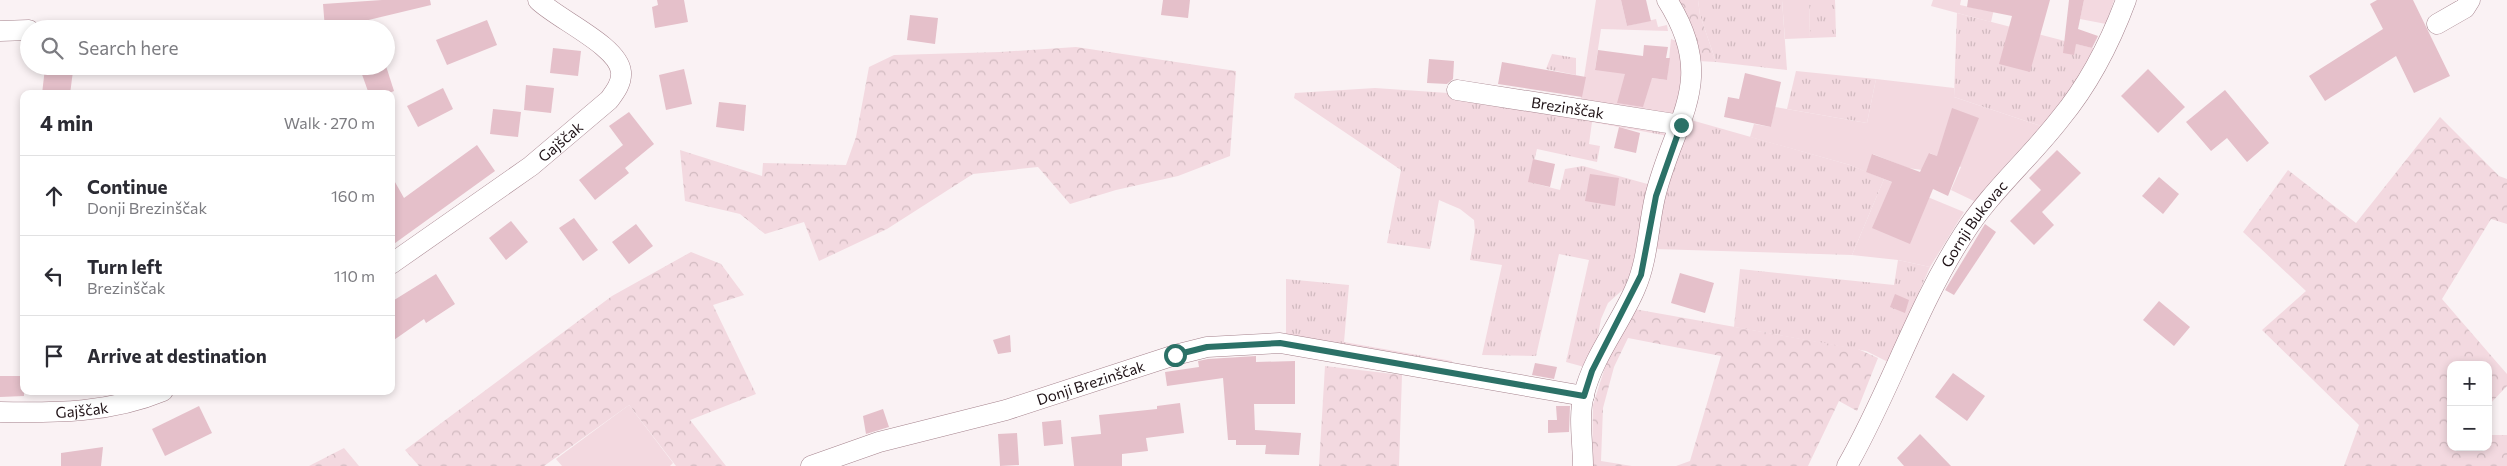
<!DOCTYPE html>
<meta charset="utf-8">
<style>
:root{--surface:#fff;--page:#f7f7f7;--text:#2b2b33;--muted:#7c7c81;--line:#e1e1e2}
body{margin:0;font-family:Commissioner,sans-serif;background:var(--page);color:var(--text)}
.controls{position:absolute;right:15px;bottom:15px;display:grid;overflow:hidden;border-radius:10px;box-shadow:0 2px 8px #0003}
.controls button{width:45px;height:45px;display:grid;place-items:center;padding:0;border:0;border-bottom:1px solid var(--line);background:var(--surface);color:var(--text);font:25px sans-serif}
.stop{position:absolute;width:15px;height:15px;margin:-11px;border:4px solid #2b7167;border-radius:50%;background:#fff}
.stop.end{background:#2b7167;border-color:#fff;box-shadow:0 1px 5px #0008}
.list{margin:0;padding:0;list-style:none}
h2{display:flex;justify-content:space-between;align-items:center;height:65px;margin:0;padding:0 20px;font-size:21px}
h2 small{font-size:16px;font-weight:400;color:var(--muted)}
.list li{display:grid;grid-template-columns:32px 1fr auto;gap:15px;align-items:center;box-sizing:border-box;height:80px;padding:0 20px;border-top:1px solid var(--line)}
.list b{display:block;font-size:19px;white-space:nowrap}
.list p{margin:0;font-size:16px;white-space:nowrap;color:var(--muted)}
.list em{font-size:16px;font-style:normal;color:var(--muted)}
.icon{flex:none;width:28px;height:28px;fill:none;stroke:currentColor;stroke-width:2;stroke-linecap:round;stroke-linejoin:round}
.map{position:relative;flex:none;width:2507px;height:466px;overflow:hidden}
.search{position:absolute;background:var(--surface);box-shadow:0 2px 8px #0003;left:20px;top:20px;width:375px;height:55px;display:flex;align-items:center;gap:12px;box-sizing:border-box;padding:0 18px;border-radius:28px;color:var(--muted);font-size:19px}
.panel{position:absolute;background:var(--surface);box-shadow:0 2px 8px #0003;left:20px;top:90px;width:375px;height:305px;border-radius:10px}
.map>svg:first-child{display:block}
</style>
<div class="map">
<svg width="2507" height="466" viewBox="0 0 2507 466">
<defs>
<pattern id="grass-tufts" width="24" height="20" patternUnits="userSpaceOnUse" patternTransform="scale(1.25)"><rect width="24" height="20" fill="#f3d9e0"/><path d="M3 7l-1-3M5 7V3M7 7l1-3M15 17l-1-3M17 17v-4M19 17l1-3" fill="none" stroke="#d0b9bf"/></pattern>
<pattern id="forest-crowns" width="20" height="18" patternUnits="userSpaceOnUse" patternTransform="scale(1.25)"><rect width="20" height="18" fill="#f3d9e0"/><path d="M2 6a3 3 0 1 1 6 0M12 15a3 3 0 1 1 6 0" fill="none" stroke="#d0b9bf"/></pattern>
</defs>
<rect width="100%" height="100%" fill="#faf2f4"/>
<g fill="url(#grass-tufts)">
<polygon points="1698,0 1782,0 1787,70 1716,62 1700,15"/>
<polygon points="1809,0 1835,0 1836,37 1810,38"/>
<polygon points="1957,13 2096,49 2056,111 2041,126 1954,97"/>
<polygon points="1552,54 1576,58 1576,75 1546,69"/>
<polygon points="1796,71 1876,79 1867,123 1787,109"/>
<polygon points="1375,88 1448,93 1665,128 1668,136 1592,122 1589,144 1600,146 1597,162 1537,149 1529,182 1560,190 1565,169 1583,166 1651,185 1628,285 1608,303 1601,319 1597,341 1588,368 1566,362 1589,260 1559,254 1536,356 1482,355 1502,265 1470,260 1475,231 1474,220 1460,209 1439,200 1430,249 1387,243 1401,170 1294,98 1295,93"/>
<polygon points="1691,120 1850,165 1884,179 1852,255 1654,249 1660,202"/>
<polygon points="1898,260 1930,267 1888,362 1866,351 1734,327 1740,269 1894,285"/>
<polygon points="1286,279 1349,285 1344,342 1452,361 1451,367 1286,335"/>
</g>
<g fill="url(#forest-crowns)">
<polygon points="1674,0 1698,0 1700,15 1716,62 1698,61"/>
<polygon points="1076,47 1236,71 1230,156 1178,176 1116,190 1070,204 1038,167 973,174 887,229 819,261 804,222 765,234 740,214 685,201 680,150 762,176 763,163 846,165 856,137 869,67 894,55 1000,52"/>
<polygon points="2440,117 2499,176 2507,179 2507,224 2491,219 2442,299 2507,374 2507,386 2488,406 2488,365 2451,365 2451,447 2488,447 2488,435 2507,435 2507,466 2344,466 2359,425 2262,330 2306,291 2243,232 2288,170 2356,223"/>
<polygon points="691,252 721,264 744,295 713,305 756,394 690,420 726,466 676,466 629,405 544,466 419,466 405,450 612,296"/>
<polygon points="1634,309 1858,349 1878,358 1857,411 1839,401 1808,466 1676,466 1690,461 1721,356 1628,338 1614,367 1603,408 1601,461 1632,466 1592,466 1593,405 1606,364"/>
<polygon points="1325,366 1402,375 1399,466 1319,466"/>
<polygon points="344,448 359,466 309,466"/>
</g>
<g fill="#f3d9e0">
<polygon points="1596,0 1621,0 1627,26 1656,19 1658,27 1667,25 1668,31 1601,29 1595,69 1622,53 1636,76 1667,80 1671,39 1677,41 1685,61 1675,117 1580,103"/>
<polygon points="1782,0 1809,0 1810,38 1785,39"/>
<polygon points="1933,0 1961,0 1960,5 1984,10 1996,0 1991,22 1931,6"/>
<polygon points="2084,0 2114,0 2106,24 2080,19"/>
<polygon points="1876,79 1954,88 1954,97 2041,126 2004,167 1976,202 1951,190 1961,167 1930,153 1922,170 1908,168 1873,154 1866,172 1850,165 1750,137 1754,124 1771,127 1775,107 1867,123"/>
<polygon points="1884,179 1964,212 1930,267 1898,260 1852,255"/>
<polygon points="629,405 673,463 670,466 562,466 556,459"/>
</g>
<g fill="#e5c0ca">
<polygon points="382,0 430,0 431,5 356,23 356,29 325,29 323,4"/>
<polygon points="657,0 684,0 688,22 655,28 652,7 658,5"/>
<polygon points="1163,0 1190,0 1188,18 1161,15"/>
<polygon points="1621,0 1646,0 1651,21 1627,26"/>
<polygon points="1968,0 2050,0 2030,72 1999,64 2012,16 1967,7"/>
<polygon points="2069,0 2084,0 2078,29 2098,36 2092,48 2076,44 2074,55 2063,53"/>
<polygon points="2377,0 2413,0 2450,76 2414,93 2396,56 2325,101 2309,76 2383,29 2370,4"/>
<polygon points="910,15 938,18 935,44 907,40"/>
<polygon points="487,20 497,45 447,65 436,40"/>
<polygon points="1644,45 1668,47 1666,58 1670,58 1667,80 1652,78 1643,107 1617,103 1625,74 1595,70 1598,50 1643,56"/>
<polygon points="553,48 581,51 578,76 550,73"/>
<polygon points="1429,59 1454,61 1453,79 1447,84 1427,83"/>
<polygon points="1502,62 1586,77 1582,97 1498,84"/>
<polygon points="359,66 386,66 394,91 387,94 369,94"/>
<polygon points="45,68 73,71 70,94 42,94"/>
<polygon points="684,69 692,104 666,110 659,75"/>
<polygon points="2148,69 2185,107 2158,133 2121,96"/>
<polygon points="1745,73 1781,82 1771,127 1724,117 1728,97 1739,99"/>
<polygon points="526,85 554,88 551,113 524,110"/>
<polygon points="443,88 453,109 418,127 407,106"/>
<polygon points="2225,90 2269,143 2247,162 2227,138 2211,151 2186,122"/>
<polygon points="719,102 746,105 744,131 716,127"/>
<polygon points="1952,108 1979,118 1948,196 1933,189 1910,244 1872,228 1892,182 1866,172 1872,154 1920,172 1929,153 1937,156"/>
<polygon points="493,109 521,112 518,137 490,134"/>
<polygon points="629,112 654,144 625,168 629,173 595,200 579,180 623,145 609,126"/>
<polygon points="1619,127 1640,133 1636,153 1614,148"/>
<polygon points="477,145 495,171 391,246 391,175 404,198"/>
<polygon points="2057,150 2081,173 2042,212 2054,225 2034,245 2010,221 2041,190 2029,178"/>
<polygon points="1533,159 1555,164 1550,187 1528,182"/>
<polygon points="1590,174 1619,178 1615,206 1585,201"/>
<polygon points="2159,177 2179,194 2163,214 2142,196"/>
<polygon points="574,218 598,250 583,261 559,228"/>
<polygon points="511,221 528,242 506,260 489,238"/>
<polygon points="636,224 653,246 629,264 612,242"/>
<polygon points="1985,224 1996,232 1954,295 1945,290"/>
<polygon points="1680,273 1714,283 1705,313 1671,303"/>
<polygon points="436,274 455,304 426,323 424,319 391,342 391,302"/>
<polygon points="1895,294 1909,300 1905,313 1890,307"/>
<polygon points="2159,301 2190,327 2174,346 2143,320"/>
<polygon points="1010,335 1011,352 998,354 993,340"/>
<polygon points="1256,356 1256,362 1295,361 1295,404 1254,404 1255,430 1301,433 1299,455 1265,454 1266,445 1236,445 1236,440 1228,440 1223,378 1167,386 1165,372 1199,367 1198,361 1208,359"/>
<polygon points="1535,363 1557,367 1554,379 1532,375"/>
<polygon points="1953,373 1985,396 1967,421 1935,397"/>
<polygon points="0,376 24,376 24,396 0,397"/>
<polygon points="1180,403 1184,433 1146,438 1148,451 1122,454 1122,466 1074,466 1071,437 1101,434 1099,415 1157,409 1157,406"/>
<polygon points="199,406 212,433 165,456 152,429"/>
<polygon points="1556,406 1570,406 1569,432 1548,433 1548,420 1557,420"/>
<polygon points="883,409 889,427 866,434 863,416"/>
<polygon points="1061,420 1063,444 1044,446 1042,422"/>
<polygon points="1017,433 1019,465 1000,466 998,434"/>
<polygon points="1920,434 1951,466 1904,466 1897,458"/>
<polygon points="103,447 101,466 61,466 61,453"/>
</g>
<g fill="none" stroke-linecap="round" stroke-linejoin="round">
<defs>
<g id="minor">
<polyline points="2437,24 2465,8 2470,0"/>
<polyline points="0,31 29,30"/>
<path id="s1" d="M1457 90 1681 125"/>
<path id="s2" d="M391 264 531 166 609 100C615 92 622 83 621 72 619 46 557 19 538 0"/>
<path id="s3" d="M0 412C56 413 110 413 163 391"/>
<path id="s4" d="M811 466 879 442 1006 410 1175 355 1207 347 1280 343 1584 396"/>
<path d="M1583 466C1583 443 1578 417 1584 394 1593 357 1620 324 1635 289 1648 260 1648 227 1655 197 1674 118 1719 82 1667 0"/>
<path id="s5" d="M1847 466C1890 391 1916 308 1963 235 1990 192 2029 159 2060 119 2089 84 2110 43 2126 0"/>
</g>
</defs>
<use href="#minor" stroke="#a5838d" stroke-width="21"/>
<use href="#minor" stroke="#fff" stroke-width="20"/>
</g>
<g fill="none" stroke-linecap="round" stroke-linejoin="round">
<polyline stroke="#2b7167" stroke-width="6" points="1175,355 1207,347 1280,343 1584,396 1592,371 1641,275 1656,196 1681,125"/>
</g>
<g text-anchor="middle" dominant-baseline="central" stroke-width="4" stroke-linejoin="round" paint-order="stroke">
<g font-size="15" fill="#1e1115" stroke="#fff">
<text stroke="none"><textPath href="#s1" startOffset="112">Brezinščak</textPath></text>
<text stroke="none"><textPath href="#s2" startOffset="209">Gajščak</textPath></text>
<text stroke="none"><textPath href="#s5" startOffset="274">Gornji Bukovac</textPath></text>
<text stroke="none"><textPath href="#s4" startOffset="292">Donji Brezinščak</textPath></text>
<text stroke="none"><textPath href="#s3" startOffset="82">Gajščak</textPath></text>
</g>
</g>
</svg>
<div class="controls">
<button>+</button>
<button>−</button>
</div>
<div class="stop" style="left:1175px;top:355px"></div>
<div class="stop end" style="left:1681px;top:125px"></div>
<div class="search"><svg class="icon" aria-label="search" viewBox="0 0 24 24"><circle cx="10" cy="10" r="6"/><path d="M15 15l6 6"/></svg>Search here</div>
<section class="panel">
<h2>4 min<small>Walk · 270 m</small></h2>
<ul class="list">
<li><svg class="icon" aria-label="ahead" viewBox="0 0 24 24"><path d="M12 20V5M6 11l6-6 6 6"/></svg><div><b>Continue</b><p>Donji Brezinščak</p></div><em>160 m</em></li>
<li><svg class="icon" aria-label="left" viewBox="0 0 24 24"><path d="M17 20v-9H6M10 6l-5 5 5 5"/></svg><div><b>Turn left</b><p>Brezinščak</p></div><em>110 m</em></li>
<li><svg class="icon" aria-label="arrive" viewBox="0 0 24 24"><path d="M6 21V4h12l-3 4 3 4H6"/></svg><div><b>Arrive at destination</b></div></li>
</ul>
</section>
</div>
